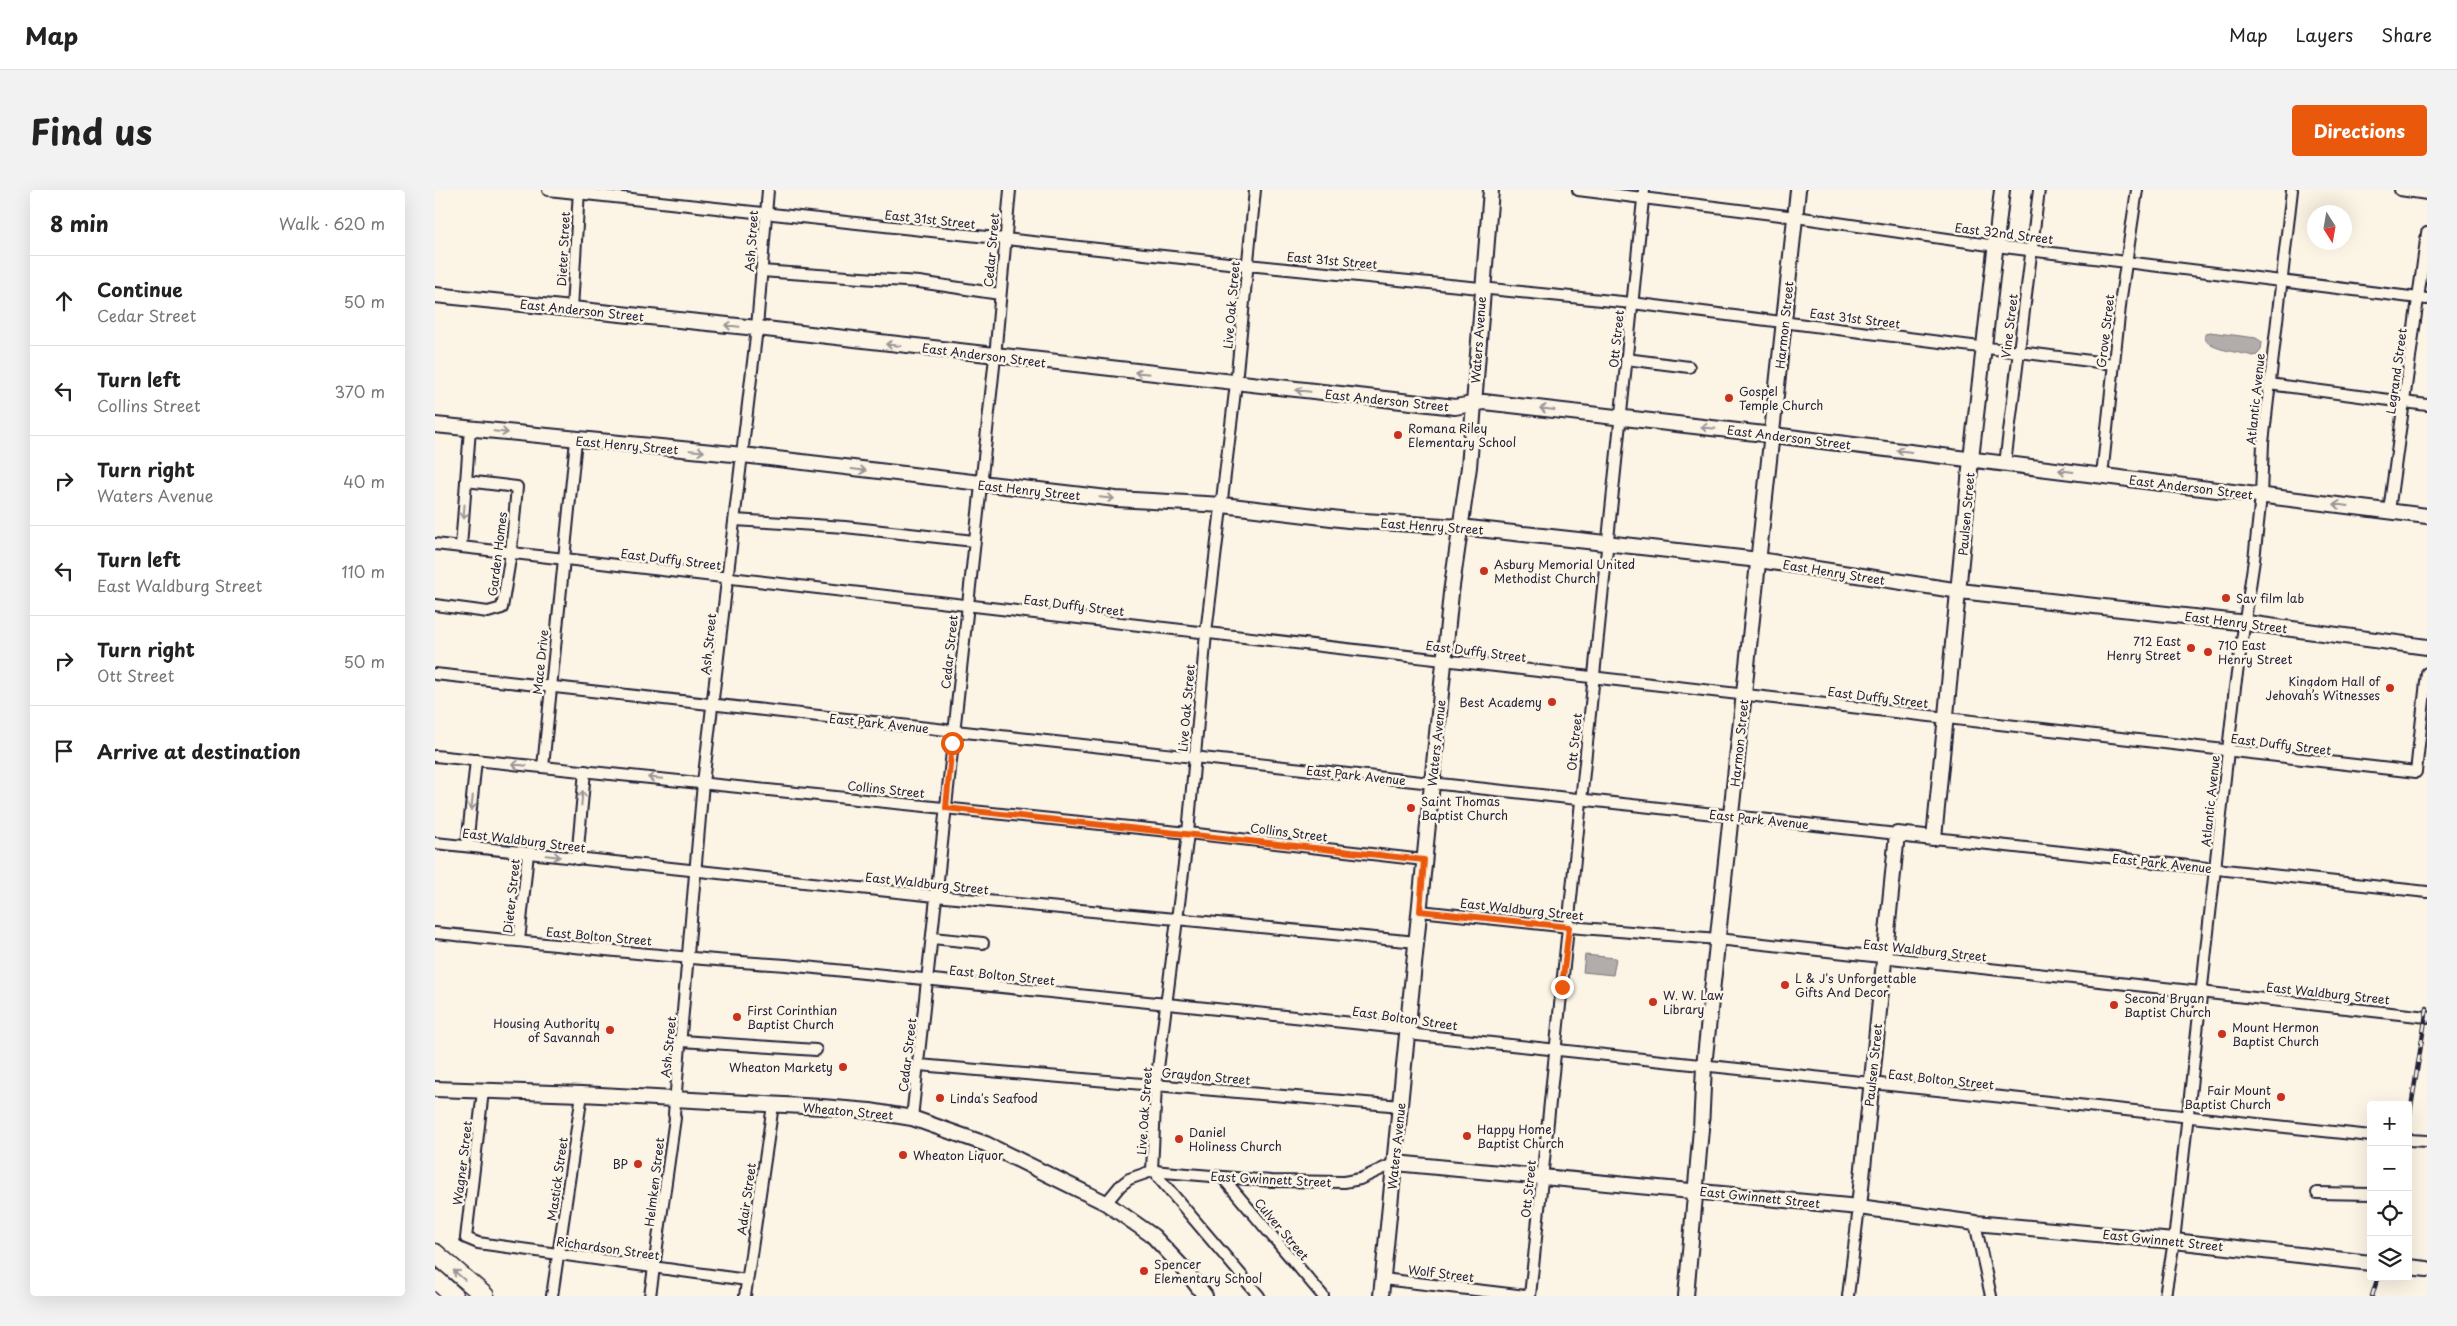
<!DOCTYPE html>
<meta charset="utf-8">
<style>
:root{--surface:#fff;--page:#f2f2f2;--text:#222;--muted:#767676;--line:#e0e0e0;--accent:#ea580c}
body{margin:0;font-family:"Playpen Sans",sans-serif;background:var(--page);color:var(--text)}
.controls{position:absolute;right:15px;bottom:15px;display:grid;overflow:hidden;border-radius:5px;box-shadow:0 5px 20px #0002}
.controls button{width:45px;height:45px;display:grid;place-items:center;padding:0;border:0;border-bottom:1px solid var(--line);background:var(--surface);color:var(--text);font:25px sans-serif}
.compass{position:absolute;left:1872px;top:15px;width:45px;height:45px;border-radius:50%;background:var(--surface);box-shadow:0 5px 20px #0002;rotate:169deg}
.stop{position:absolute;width:15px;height:15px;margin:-11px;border:4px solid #ea580c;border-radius:50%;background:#fff}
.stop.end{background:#ea580c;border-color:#fff;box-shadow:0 1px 5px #0008}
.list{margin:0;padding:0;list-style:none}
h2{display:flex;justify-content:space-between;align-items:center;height:65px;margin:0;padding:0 20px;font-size:21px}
h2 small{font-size:16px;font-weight:400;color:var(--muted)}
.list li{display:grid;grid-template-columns:32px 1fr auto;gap:15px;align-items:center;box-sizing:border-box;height:90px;padding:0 20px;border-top:1px solid var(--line)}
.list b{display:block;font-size:19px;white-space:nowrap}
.list p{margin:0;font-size:16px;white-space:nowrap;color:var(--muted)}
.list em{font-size:16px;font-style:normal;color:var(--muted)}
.icon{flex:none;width:28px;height:28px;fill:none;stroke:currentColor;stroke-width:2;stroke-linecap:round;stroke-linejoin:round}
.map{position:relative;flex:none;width:1992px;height:1106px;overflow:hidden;border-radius:5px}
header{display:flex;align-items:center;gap:30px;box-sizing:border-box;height:70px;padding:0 25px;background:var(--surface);border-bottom:1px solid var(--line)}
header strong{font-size:24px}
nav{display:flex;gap:28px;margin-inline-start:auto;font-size:18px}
.intro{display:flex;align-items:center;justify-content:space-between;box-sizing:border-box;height:120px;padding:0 30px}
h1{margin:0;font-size:35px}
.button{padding:12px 22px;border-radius:5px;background:var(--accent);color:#fff;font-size:18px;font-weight:700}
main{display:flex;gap:30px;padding:0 30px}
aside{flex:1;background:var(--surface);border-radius:5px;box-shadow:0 5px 20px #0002}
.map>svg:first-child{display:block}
</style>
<header>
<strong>Map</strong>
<nav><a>Map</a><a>Layers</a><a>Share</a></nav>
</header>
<div class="intro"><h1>Find us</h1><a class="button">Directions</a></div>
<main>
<aside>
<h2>8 min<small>Walk · 620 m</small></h2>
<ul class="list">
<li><svg class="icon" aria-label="ahead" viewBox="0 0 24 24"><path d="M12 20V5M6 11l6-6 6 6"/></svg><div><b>Continue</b><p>Cedar Street</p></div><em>50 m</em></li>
<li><svg class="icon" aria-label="left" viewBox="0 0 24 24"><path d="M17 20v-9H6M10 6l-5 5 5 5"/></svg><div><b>Turn left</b><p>Collins Street</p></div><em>370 m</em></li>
<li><svg class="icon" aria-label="right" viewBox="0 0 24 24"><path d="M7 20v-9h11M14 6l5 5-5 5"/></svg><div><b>Turn right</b><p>Waters Avenue</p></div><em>40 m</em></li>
<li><svg class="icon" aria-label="left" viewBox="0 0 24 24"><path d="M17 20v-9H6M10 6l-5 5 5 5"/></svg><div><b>Turn left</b><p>East Waldburg Street</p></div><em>110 m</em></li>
<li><svg class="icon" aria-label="right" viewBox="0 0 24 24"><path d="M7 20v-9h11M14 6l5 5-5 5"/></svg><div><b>Turn right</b><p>Ott Street</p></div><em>50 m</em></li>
<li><svg class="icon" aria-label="arrive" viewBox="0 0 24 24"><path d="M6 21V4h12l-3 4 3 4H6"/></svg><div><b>Arrive at destination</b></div></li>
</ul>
</aside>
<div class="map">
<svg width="1992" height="1106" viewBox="0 0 1992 1106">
<rect width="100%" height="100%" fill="#fcf5e5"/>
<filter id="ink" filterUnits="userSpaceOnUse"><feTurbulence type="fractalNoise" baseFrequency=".02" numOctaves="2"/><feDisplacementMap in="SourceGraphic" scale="10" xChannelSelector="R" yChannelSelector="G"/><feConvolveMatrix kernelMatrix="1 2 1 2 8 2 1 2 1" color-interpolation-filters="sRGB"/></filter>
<g filter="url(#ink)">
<g fill="#b2adab" stroke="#78757e">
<path d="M1775 142 1821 148 1827 152 1826 160 1822 165 1818 166C1806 162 1766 160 1770 144Z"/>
<polygon points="1150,765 1181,768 1178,785 1148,782"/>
</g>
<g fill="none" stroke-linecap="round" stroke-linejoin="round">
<defs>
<g id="street">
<polyline points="113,0 812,75 1197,113 1679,174"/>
<polyline points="1143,0 1361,27 1561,56 1992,109"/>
<polyline points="1965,0 1992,4"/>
<polyline points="326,81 484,92 565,104"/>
<polyline points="137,119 144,0"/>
<polyline points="1191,169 1254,177"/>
<polyline points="1834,194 1992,215"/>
<polyline points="1570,274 1604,0"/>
<polyline points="1667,286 1686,107 1702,0"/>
<polyline points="1954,321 1992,43"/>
<polyline points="300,330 410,337 539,351"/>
<polyline points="0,354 1981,582 1992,483"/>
<polyline points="26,357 35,239"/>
<polyline points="0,415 53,422 67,418 76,363 82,297 31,291"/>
<polyline points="0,484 1462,644"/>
<polyline points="0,566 753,643 989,670"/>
<polyline points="108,577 141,250"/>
<polyline points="1499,648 1992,702"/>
<polyline points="0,653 500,706 982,752"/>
<polyline points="32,656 41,570"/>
<polyline points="142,669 150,581"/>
<polyline points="985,721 1134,737 1283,749 1992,827"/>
<path d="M0 743C117 754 234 768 351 775L918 833 973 839 982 845 1936 946"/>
<polyline points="497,748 548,753"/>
<polyline points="84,751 93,663"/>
<polyline points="247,851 381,860"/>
<polyline points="484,875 966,916"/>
<polyline points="48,901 31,1048 43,1053 312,1090"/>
<polyline points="477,928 560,167 575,0"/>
<polyline points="1973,950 1992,951"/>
<polyline points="717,981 721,894 753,643 771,443 801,193 820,0"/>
<polyline points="722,981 723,987 824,1106"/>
<polyline points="788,988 888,1106"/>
<polyline points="1882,1003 1936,1004"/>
<polyline points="671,1013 685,996 694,989 717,981 836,991 909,992 925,989 960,973"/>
<polyline points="1540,1033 1556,1106"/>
<polyline points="948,1089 1091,1106"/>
<polyline points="117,1106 147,904"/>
<polyline points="215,1106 240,928 239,924 268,593 322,138 333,0"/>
<polyline points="310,1106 338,915"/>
<polyline points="1095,1106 1209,0"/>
<polyline points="1413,1106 1424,1017"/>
<polyline points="1730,1106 1739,1051 1800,497 1819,370 1826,306 1828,253 1857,0"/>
</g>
<g id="secondary">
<polyline points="0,105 322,138 1020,217 1049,212 1338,245 1992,326"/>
<polyline points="0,235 308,265 681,309 788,315 913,330 1025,337 1324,370 1525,401 1812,433 1992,457"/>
<polyline points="0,899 147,904 387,917 435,921 477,928 551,954 671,1013 718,1046 750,1080 770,1106"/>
<polyline points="960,973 1424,1017 1540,1033 1739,1051 1936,1073"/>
<polyline points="1424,1017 1462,644 1499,648 1536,269 1567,0"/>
<polyline points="1973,1077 1992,1079"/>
<polyline points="946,1106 1016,403 1034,277 1056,0"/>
<polyline points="1251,1106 1266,939 1269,876 1363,0"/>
</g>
<g id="highway">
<polyline points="0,1063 50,1106"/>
<polyline points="0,1089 19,1106"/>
</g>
</defs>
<use href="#street" stroke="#22223b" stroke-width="14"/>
<use href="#secondary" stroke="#22223b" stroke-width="18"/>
<use href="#highway" stroke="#22223b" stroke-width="21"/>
<use href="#street" stroke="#fcf5e5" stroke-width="10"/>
<use href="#secondary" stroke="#fcf5e5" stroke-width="14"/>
<use href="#highway" stroke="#fcf5e5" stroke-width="18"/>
<defs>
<g id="rail">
<polyline points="1973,936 1992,818"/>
<polyline points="1937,1106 1943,1087"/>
</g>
</defs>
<use href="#rail" stroke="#22223b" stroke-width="4.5"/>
<use href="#rail" stroke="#fcf5e5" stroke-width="2.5" stroke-dasharray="8" stroke-linecap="butt"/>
</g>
<defs><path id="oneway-shaft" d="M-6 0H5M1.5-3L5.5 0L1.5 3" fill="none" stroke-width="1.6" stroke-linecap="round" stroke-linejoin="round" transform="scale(1.25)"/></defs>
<g stroke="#9a9698">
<use href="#oneway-shaft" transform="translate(297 136) rotate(-174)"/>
<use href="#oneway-shaft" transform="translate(458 155) rotate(-173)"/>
<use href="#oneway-shaft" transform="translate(707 183) rotate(-174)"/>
<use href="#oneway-shaft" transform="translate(868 201) rotate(-174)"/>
<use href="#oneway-shaft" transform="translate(1112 219) rotate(-173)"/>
<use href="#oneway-shaft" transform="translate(1273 238) rotate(-174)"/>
<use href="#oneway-shaft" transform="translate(66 242) rotate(6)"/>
<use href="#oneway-shaft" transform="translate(262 261) rotate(5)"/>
<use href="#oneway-shaft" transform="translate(1469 261) rotate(-173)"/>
<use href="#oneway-shaft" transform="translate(424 280) rotate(7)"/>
<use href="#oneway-shaft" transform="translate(1631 281) rotate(-173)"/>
<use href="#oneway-shaft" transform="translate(672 308) rotate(6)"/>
<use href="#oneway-shaft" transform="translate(1906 315) rotate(-173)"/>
<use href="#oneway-shaft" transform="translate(29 322) rotate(94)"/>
<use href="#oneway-shaft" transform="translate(84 575) rotate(-174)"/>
<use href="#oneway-shaft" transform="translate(220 588) rotate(-175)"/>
<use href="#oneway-shaft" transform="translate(147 608) rotate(-85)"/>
<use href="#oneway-shaft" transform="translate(37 613) rotate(96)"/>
<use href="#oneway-shaft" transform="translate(118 666) rotate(6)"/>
<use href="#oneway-shaft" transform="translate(24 1085) rotate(-139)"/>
</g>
</g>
<g fill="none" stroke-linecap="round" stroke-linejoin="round" filter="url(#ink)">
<polyline stroke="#ea580c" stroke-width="6" points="517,553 511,618 989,670 985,721 1134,737 1127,797"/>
</g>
<g fill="#c8321e" stroke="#fcf5e5" stroke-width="2">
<circle cx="1294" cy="208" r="5"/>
<circle cx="963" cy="245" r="5"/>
<circle cx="1049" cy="381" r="5"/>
<circle cx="1791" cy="408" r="5"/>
<circle cx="1756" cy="458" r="5"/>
<circle cx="1773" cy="462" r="5"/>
<circle cx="1955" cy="498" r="5"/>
<circle cx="1117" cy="512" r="5"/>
<circle cx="976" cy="618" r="5"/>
<circle cx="1350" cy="795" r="5"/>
<circle cx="1218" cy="812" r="5"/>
<circle cx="1679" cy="815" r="5"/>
<circle cx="302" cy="827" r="5"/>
<circle cx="175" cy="840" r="5"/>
<circle cx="1787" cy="844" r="5"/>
<circle cx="408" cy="877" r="5"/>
<circle cx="1846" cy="907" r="5"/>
<circle cx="505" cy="908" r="5"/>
<circle cx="1032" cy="946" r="5"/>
<circle cx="744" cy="949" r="5"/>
<circle cx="468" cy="965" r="5"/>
<circle cx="203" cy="974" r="5"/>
<circle cx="709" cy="1081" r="5"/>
</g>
<g text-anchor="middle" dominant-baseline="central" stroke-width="5" stroke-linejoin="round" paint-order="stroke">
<g font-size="12" fill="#22223b" stroke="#fcf5e5">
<text transform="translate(495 29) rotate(6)">East 31st Street</text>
<text transform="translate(1569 43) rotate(7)">East 32nd Street</text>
<text transform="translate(316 51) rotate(-86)">Ash Street</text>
<text transform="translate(128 59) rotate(-87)">Dieter Street</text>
<text transform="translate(556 60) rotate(-85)">Cedar Street</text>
<text transform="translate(897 70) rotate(5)">East 31st Street</text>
<text transform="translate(796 115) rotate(-85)">Live Oak Street</text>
<text transform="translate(147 120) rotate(6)">East Anderson Street</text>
<text transform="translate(1420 128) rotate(7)">East 31st Street</text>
<text transform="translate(1349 135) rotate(-84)">Harmon Street</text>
<text transform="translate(1574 136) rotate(-83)">Vine Street</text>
<text transform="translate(1670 141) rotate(-83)">Grove Street</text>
<text transform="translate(1181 149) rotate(-84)">Ott Street</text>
<text transform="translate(1043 150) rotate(-86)">Waters Avenue</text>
<text transform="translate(549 165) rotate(7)">East Anderson Street</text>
<text transform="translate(1961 181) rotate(-82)">Legrand Street</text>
<text transform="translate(1820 209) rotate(-84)">Atlantic Avenue</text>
<text transform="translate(952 210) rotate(6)">East Anderson Street</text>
<text transform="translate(1354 247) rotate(7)">East Anderson Street</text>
<text transform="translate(192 255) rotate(5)">East Henry Street</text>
<text transform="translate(1756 297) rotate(7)">East Anderson Street</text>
<text transform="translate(594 300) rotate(6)">East Henry Street</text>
<text transform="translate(1531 324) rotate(-85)">Paulsen Street</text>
<text transform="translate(997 336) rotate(4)">East Henry Street</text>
<text transform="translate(62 364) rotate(-83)">Garden Homes</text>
<text transform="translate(236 369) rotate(7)">East Duffy Street</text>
<text transform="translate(1399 382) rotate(9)">East Henry Street</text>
<text transform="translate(639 415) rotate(7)">East Duffy Street</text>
<text transform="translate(1801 432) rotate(7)">East Henry Street</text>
<text transform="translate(273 454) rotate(-84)">Ash Street</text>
<text transform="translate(1041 461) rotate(7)">East Duffy Street</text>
<text transform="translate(514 462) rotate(-84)">Cedar Street</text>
<text transform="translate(105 472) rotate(-84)">Mace Drive</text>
<text transform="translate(1443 507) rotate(7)">East Duffy Street</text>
<text transform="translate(751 518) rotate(-85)">Live Oak Street</text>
<text transform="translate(444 533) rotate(6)">East Park Avenue</text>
<text transform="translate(1139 552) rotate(-84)">Ott Street</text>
<text transform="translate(1001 553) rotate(-84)">Waters Avenue</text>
<text transform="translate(1304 553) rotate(-84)">Harmon Street</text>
<text transform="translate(1846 554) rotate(7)">East Duffy Street</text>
<text transform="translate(921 585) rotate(6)">East Park Avenue</text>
<text transform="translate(451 599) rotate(6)">Collins Street</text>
<text transform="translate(1775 611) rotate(-84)">Atlantic Avenue</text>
<text transform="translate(1324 629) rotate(6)">East Park Avenue</text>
<text transform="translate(854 642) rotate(7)">Collins Street</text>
<text transform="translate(89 650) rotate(7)">East Waldburg Street</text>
<text transform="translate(1727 673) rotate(6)">East Park Avenue</text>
<text transform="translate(492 693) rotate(6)">East Waldburg Street</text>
<text transform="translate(76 706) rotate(-84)">Dieter Street</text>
<text transform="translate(1087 719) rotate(6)">East Waldburg Street</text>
<text transform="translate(164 746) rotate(5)">East Bolton Street</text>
<text transform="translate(1490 760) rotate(6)">East Waldburg Street</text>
<text transform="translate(567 785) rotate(6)">East Bolton Street</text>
<text transform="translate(1893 803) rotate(6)">East Waldburg Street</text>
<text transform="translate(970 828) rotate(8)">East Bolton Street</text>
<text transform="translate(233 857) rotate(-84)">Ash Street</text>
<text transform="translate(472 865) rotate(-83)">Cedar Street</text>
<text transform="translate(1438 875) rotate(-84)">Paulsen Street</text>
<text transform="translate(771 886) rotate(5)">Graydon Street</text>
<text transform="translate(1506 889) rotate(6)">East Bolton Street</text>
<text transform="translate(413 921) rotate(5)">Wheaton Street</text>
<text transform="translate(709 921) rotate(-86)">Live Oak Street</text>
<text transform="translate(961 956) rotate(-84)">Waters Avenue</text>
<text transform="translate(27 973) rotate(-83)">Wagner Street</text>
<text transform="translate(122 989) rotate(-82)">Mastick Street</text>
<text transform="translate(836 989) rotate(3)">East Gwinnett Street</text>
<text transform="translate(219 992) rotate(-83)">Helmken Street</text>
<text transform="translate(1093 999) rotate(-84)">Ott Street</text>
<text transform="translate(1325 1007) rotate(6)">East Gwinnett Street</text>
<text transform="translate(311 1009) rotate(-82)">Adair Street</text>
<text transform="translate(847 1039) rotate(50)">Culver Street</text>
<text transform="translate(1728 1050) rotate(6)">East Gwinnett Street</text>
<text transform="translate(173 1058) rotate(8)">Richardson Street</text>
<text transform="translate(1006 1083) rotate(7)">Wolf Street</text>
</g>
<g font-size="12" fill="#22223b" stroke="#fcf5e5" text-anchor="start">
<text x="1304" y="201">Gospel<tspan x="1304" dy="14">Temple Church</tspan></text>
<text x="973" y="238">Romana Riley<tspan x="973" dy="14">Elementary School</tspan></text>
<text x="1059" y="374">Asbury Memorial United<tspan x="1059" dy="14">Methodist Church</tspan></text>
<text x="1801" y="408">Sav film lab</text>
<text x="1746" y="451" text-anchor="end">712 East<tspan x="1746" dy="14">Henry Street</tspan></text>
<text x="1783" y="455">710 East<tspan x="1783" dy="14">Henry Street</tspan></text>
<text x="1945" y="491" text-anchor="end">Kingdom Hall of<tspan x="1945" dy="14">Jehovah’s Witnesses</tspan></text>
<text x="1107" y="512" text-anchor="end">Best Academy</text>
<text x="986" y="611">Saint Thomas<tspan x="986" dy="14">Baptist Church</tspan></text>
<text x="1360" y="788">L &amp; J's Unforgettable<tspan x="1360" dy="14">Gifts And Decor</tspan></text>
<text x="1228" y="805">W. W. Law<tspan x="1228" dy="14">Library</tspan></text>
<text x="1689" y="808">Second Bryan<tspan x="1689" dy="14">Baptist Church</tspan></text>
<text x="312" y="820">First Corinthian<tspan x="312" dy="14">Baptist Church</tspan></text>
<text x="165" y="833" text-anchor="end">Housing Authority<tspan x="165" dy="14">of Savannah</tspan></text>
<text x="1797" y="837">Mount Hermon<tspan x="1797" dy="14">Baptist Church</tspan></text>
<text x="398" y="877" text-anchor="end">Wheaton Markety</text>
<text x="1836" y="900" text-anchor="end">Fair Mount<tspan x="1836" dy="14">Baptist Church</tspan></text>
<text x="515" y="908">Linda's Seafood</text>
<text x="1042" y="939">Happy Home<tspan x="1042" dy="14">Baptist Church</tspan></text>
<text x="754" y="942">Daniel<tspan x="754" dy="14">Holiness Church</tspan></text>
<text x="478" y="965">Wheaton Liquor</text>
<text x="193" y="974" text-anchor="end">BP</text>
<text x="719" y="1074">Spencer<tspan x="719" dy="14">Elementary School</tspan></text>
</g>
</g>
</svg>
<div class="controls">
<button>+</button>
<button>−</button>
<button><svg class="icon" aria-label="locate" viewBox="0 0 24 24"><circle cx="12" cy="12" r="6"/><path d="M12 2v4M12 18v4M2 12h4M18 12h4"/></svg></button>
<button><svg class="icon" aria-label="layers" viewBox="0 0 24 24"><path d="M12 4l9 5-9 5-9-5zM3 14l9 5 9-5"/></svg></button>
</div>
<svg class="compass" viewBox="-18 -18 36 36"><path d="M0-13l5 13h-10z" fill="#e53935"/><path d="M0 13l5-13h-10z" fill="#767676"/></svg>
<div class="stop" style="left:517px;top:553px"></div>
<div class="stop end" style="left:1127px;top:797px"></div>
</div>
</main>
